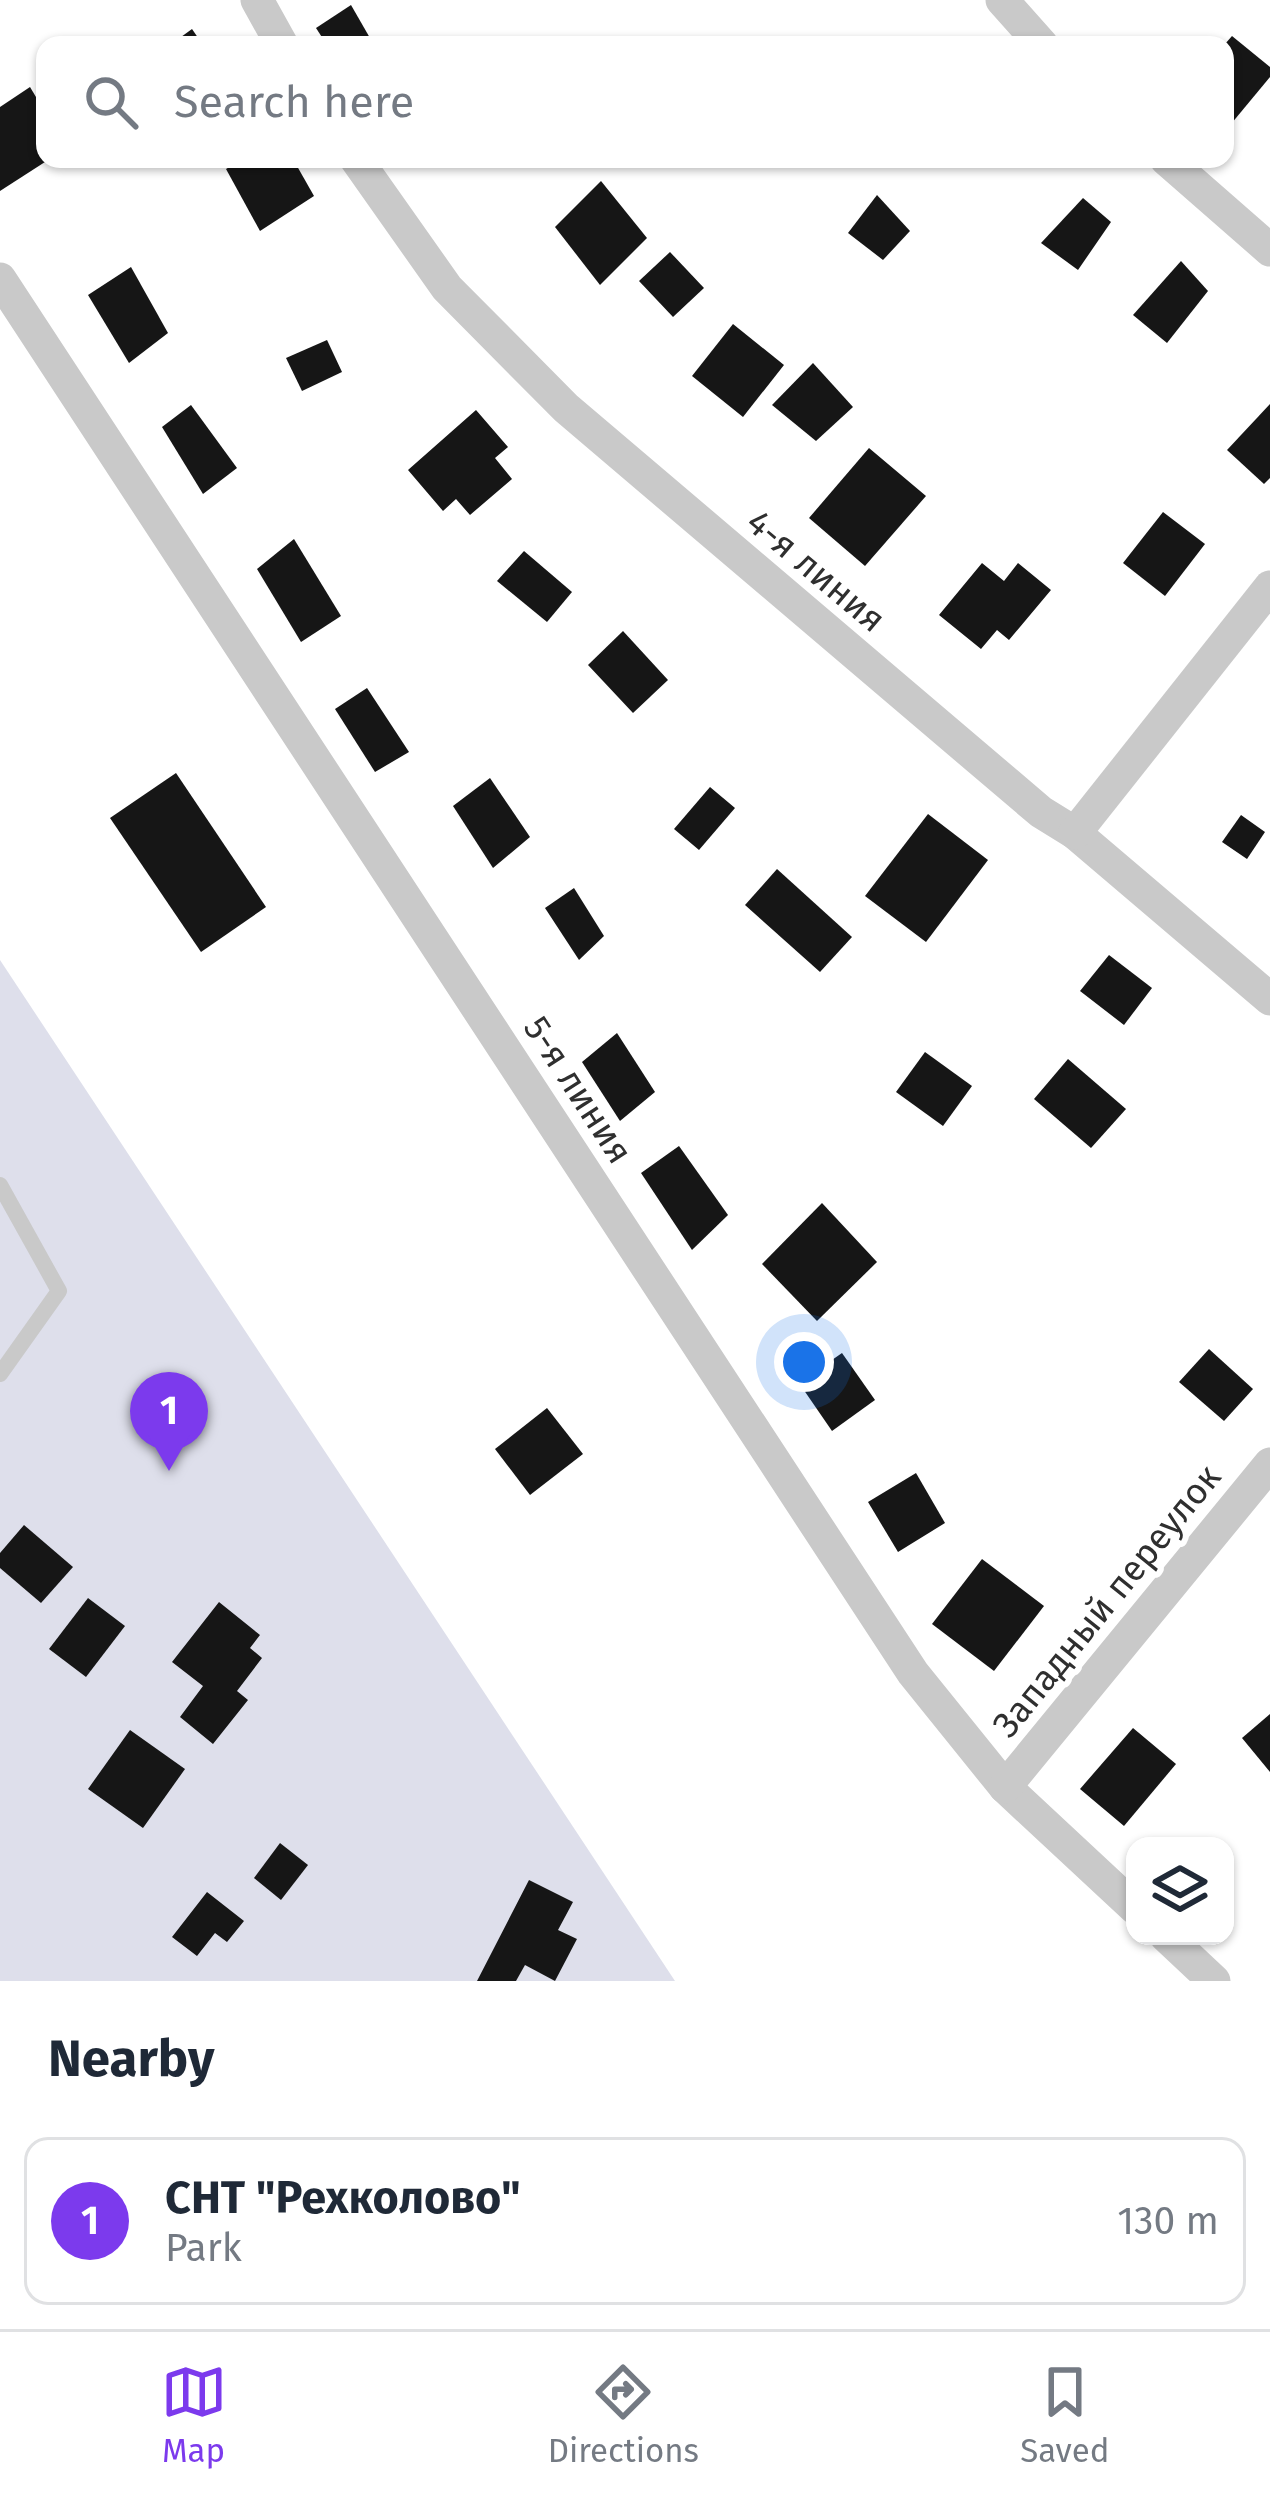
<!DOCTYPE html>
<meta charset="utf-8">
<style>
:root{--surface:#fff;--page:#f6f6f7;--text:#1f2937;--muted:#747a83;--line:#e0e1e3;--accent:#7c3aed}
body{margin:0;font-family:"Fira Sans",sans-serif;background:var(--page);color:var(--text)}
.controls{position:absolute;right:36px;bottom:36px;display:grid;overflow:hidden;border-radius:24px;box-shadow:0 3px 9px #0004}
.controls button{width:108px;height:108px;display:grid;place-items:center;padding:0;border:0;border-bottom:3px solid var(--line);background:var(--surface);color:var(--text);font:60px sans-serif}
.you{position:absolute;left:804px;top:1362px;width:42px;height:42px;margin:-30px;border:9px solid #fff;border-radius:50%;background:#1a73e8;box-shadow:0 0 0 18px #1a73e833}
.badge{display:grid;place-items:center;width:78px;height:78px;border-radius:50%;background:var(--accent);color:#fff;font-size:39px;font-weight:700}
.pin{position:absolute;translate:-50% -99px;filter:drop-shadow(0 3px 6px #0008)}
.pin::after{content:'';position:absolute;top:63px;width:42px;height:36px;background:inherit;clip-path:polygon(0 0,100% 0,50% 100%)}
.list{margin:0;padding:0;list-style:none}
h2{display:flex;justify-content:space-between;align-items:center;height:156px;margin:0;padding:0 48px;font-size:51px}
h2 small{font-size:39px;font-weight:400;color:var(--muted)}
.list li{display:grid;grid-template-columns:78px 1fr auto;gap:36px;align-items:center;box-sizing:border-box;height:168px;margin:0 24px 24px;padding:0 24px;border:3px solid var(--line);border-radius:24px}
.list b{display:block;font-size:45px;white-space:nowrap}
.list p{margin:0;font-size:39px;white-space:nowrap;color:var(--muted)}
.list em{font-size:39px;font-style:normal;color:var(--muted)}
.icon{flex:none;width:66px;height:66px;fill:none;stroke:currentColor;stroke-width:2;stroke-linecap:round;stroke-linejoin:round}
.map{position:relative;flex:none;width:1270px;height:1981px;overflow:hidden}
.search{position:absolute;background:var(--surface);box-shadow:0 3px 9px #0004;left:36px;right:36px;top:36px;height:132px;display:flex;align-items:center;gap:30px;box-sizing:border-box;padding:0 42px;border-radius:24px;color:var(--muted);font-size:45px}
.sheet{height:348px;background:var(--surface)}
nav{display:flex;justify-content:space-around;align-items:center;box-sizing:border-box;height:168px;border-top:3px solid var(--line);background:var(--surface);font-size:33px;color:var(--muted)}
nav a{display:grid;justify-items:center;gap:6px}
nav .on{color:var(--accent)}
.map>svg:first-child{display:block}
</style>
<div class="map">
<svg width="1270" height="1981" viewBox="0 0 1270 1981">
<rect width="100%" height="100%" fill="#fff"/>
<polygon fill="#dedfeb" points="0,960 675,1981 0,1981"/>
<g fill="#161616">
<polygon points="351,5 374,45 327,45 316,28"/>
<polygon points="192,29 203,45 170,45"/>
<polygon points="1232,36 1270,67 1270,77 1231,124 1225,119 1225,44"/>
<polygon points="30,87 45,112 45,162 0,191 0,107"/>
<polygon points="243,159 293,159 314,196 260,231 226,169"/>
<polygon points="601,181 647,238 600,285 555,227"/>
<polygon points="877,195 910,231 883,260 848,233"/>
<polygon points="1083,198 1111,222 1078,270 1041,243"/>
<polygon points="670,252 704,288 673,317 639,281"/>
<polygon points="1181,261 1208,291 1167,343 1133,315"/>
<polygon points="131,267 168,333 129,363 88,295"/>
<polygon points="733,324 784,365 743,417 692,376"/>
<polygon points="327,340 342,372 302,391 286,358"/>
<polygon points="813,363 853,407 816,441 772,405"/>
<polygon points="1270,404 1270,478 1264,484 1227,450"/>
<polygon points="191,405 237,468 203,494 162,427"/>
<polygon points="476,410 508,447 495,458 512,479 470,515 456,499 443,511 408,470"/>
<polygon points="869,448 926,496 865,566 809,518"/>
<polygon points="1163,512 1205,544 1165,596 1123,563"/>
<polygon points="294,539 341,616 301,642 257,569"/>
<polygon points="524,551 572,592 547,622 497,581"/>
<polygon points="982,563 1004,581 1018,563 1051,590 1009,640 997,630 981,649 939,615"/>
<polygon points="623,631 668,680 633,713 588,665"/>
<polygon points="367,688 409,752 375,772 335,709"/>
<polygon points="176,773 266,907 201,952 110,818"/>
<polygon points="490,778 530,837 493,868 453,806"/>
<polygon points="710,787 735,808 699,850 674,829"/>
<polygon points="928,814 988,860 926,942 865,896"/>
<polygon points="1241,815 1265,832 1247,859 1222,842"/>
<polygon points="777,869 852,937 820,972 745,905"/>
<polygon points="574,888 604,936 579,960 545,908"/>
<polygon points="1109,955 1152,988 1124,1025 1080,991"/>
<polygon points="617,1033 655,1092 620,1121 582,1062"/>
<polygon points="925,1052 972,1086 943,1126 896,1092"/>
<polygon points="1068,1059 1126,1109 1091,1148 1034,1099"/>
<polygon points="679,1146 728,1215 692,1250 641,1173"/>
<polygon points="822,1203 877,1262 817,1321 762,1264"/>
<polygon points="1209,1349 1253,1389 1224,1421 1179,1382"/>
<polygon points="842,1353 875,1400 832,1431 799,1383"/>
<polygon points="547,1408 583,1454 530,1495 495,1449"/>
<polygon points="916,1473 945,1523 898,1552 868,1502"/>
<polygon points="24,1525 73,1567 41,1603 0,1568 0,1553"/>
<polygon points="982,1559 1044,1606 994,1671 932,1624"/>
<polygon points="88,1598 125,1626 86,1677 49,1649"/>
<polygon points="219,1602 260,1635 250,1648 262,1658 237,1691 248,1700 213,1744 180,1717 203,1686 172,1662"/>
<polygon points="1270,1714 1270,1772 1242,1738"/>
<polygon points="1133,1728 1176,1764 1124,1826 1080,1789"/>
<polygon points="130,1730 185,1769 143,1828 88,1789"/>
<polygon points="280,1843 308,1865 281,1900 254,1878"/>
<polygon points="529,1880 573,1902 558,1930 577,1939 555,1981 525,1965 516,1981 477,1981"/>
<polygon points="207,1892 244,1921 227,1942 215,1933 197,1956 172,1937"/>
</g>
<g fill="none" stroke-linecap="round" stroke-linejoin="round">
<polyline stroke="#c9c9c9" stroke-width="16" points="0,1185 59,1291 0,1374"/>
<g stroke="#c9c9c9" stroke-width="33">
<polyline points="257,0 282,45"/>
<polyline points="1002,0 1042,45"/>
<polyline points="356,159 447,288 566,408 1041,812 1075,833 1270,999"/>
<polyline points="1166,159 1270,250"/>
<polyline points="0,279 913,1673 1005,1787 1135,1908"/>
<polyline points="1075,833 1270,587"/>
<polyline points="1005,1787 1270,1464"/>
<polyline points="1166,1936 1214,1981"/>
</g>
</g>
<g text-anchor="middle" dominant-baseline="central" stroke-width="12" stroke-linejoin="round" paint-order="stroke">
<g font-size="36" fill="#2f2f2f" stroke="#fff">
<text transform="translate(816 571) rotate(40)">4-я линия</text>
<text transform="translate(578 1090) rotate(57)">5-я линия</text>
<text transform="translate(1107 1601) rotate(-51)">Западный переулок</text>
</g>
</g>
</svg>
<div class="controls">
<button><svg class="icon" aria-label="layers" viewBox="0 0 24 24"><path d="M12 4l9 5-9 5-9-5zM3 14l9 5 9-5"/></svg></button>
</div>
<div class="you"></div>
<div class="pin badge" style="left:169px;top:1471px">1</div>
<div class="search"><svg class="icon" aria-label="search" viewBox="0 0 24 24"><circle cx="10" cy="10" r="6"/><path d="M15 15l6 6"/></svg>Search here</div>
</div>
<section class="sheet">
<h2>Nearby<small></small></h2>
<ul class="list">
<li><span class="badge">1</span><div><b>СНТ &quot;Рехколово&quot;</b><p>Park</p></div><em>130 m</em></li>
</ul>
</section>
<nav>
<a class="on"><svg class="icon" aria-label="map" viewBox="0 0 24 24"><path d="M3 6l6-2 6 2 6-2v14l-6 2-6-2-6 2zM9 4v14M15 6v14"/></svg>Map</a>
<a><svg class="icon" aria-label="directions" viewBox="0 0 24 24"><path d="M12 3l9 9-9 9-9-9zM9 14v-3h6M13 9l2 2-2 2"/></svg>Directions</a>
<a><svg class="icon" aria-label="saved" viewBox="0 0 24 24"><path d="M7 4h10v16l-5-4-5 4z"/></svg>Saved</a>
</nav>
